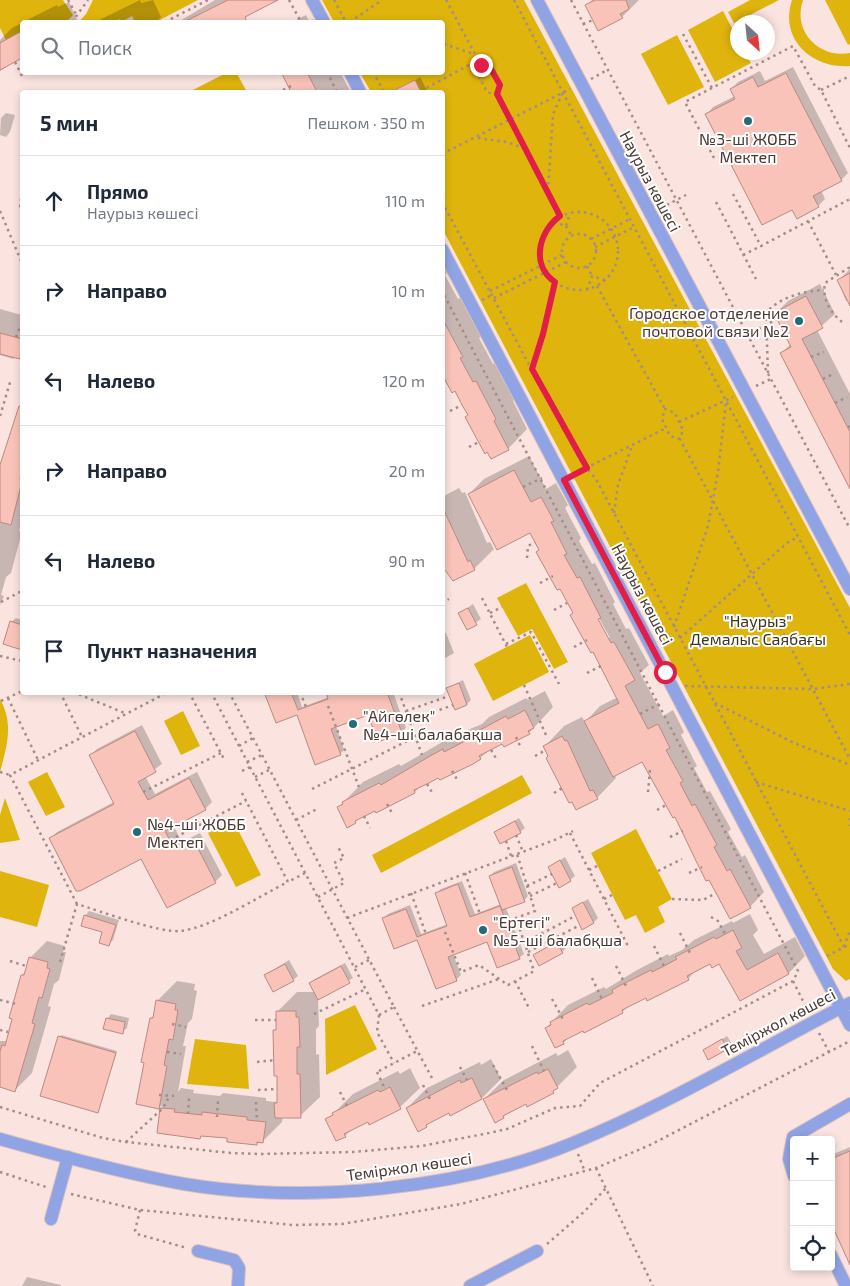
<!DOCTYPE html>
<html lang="ru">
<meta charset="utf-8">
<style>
:root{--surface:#fff;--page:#f6f6f7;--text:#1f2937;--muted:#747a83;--line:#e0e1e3}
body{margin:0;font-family:"Exo 2",sans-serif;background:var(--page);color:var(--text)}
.controls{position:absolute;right:15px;bottom:15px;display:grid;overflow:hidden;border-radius:5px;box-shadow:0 2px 8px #0003}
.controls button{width:45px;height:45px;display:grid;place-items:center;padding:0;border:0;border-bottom:1px solid var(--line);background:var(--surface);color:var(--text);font:25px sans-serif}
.compass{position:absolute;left:730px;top:15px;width:45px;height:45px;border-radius:50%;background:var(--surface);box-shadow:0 2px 8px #0003;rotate:153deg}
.stop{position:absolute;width:15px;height:15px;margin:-11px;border:4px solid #e11d48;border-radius:50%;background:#fff}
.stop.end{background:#e11d48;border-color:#fff;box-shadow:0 1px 5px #0008}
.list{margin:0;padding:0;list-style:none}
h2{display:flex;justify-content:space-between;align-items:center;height:65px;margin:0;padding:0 20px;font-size:21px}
h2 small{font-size:16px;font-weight:400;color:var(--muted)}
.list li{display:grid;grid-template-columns:32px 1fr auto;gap:15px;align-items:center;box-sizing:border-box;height:90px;padding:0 20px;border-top:1px solid var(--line)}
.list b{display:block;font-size:19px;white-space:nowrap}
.list p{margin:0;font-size:16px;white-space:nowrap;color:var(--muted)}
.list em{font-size:16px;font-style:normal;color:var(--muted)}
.icon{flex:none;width:28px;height:28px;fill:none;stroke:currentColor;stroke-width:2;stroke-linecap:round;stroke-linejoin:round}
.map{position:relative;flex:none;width:850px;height:1286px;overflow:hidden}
.search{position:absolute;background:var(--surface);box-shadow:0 2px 8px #0003;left:20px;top:20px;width:425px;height:55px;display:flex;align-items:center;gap:12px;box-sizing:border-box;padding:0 18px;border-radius:5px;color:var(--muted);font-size:19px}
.panel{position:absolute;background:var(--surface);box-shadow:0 2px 8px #0003;left:20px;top:90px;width:425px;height:605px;border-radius:5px}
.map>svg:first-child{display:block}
</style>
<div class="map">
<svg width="850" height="1286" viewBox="0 0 850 1286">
<rect width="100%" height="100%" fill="#fbe4e0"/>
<g fill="#dfb40c">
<polygon points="0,0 63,0 73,15 66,22 22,22 22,32 7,42 0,28"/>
<polygon points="93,0 198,0 156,22 135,22 132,16 121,22 120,19 112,22 79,22 86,14"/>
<polygon points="322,0 524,0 850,608 850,979 846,981 833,969 443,230 442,92 371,92 360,73 442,72 442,22 334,22"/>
<polygon points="750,0 779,0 734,23 728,12"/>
<path d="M792 0H803C792 31 819 59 850 53V66C812 69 779 39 792 0Z"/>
<polygon points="825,0 850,0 850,44 848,45"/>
<polygon points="723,11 737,38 738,52 745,53 751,63 715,82 688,30"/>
<polygon points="677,35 704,87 668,105 641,54"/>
<polygon points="236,72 247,92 189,92 226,73"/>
<polygon points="526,583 568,662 554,669 532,629 518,636 497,598"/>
<polygon points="530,635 549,672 493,701 474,664"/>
<path d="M0 699C14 724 7 746 0 772Z"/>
<polygon points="183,711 200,746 181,755 164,721"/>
<polygon points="47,772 65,807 46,816 28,782"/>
<polygon points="522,775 532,793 381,873 372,855"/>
<polygon points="5,798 20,840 0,843 0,815"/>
<polygon points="233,820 261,875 236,887 208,833"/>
<polygon points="636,829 672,899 658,907 665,922 645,933 636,915 625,920 591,853"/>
<polygon points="0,871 49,885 37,927 0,917"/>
<polygon points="355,1005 377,1049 326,1075 325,1019"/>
<polygon points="195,1039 246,1045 249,1089 187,1084"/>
</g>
<g fill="#0003" fill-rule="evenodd">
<polygon points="140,0 141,3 153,0 161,17 156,22 95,22"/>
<polygon points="215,0 274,0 237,22 178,22"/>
<polygon points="592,0 639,0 622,17 587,5"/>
<polygon points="69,2 78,22 23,22 57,5 58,7"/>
<polygon points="306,15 309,21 313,19 314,22 292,22"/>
<polygon points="22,23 22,57 0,71 0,40 12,28"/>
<polygon points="793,67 848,173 841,180 821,190 825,199 818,206 792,208 707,114 713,107 735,96 731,89 738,82 760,71 765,81"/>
<polygon points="283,72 340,72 351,92 293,92"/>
<polygon points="420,77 428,92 408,92 405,87"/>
<polygon points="6,113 15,115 10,132 6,137 0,135 1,118"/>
<polygon points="442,263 448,272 445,275 458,299 461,297 482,336 479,338 493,364 496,362 515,399 513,401 527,429 508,449 469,415 442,371"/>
<polygon points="850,269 850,299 846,301 838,281"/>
<polygon points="820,284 835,314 817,330 850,394 850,486 781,353 791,344 775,314 788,301"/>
<polygon points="0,309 22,315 22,355 19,358 15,357 13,359 0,355"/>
<polygon points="22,411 22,518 19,531 22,532 11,573 6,577 1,595 4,596 0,605 0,470 10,433"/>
<path d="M529 456 546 489 556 483 568 505 565 508 581 538 579 541 592 564 595 563 615 602 613 604 626 629 629 628 649 665 640 673 663 716 673 710 684 732 681 735 697 766 694 768 707 792 710 791 731 829 728 832 742 857 745 855 764 892 750 907 676 815 643 760 615 775 616 778 597 798 549 756 545 746 564 726 582 717 585 722 600 706 618 697 560 587 545 564 530 531 469 494 484 479ZM596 613 610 638H607L594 614Z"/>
<polygon points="459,488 462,493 465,492 487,543 490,542 494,549 474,569 442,563 442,497"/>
<polygon points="473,604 481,619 468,628 460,613"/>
<polygon points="16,618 22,620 22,649 5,643 11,622"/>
<polygon points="446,633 454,653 442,660 442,634"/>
<polygon points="463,680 471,700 467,704 448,688"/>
<polygon points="545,691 553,707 529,733 503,743 488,751 480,758 423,784 415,792 362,816 355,822 338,808 363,782 399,764 401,766 451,737 482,724 489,717 526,698 528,700"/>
<polygon points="266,692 297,692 302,707 329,697 327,692 393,692 406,728 401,732 368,714 336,726 344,750 340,754 297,714"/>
<polygon points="142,725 162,764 145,776 155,794 197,772 212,802 205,809 173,825 182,842 200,833 222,875 215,882 142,857 50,839 57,832 114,802 90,756 97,749"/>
<polygon points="519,818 525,828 520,832 495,832"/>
<polygon points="565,857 575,876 570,880 550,867"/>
<polygon points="516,863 528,896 524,901 506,908 524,954 519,958 488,941 453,954 461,975 457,979 436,987 418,938 384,918 388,914 410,905 421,934 448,924 437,893 441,889 462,881 475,914 501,904 490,876 494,872"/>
<polygon points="588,899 598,918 594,922 573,909"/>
<polygon points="89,911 119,920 113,940 109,944 104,931 85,916"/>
<polygon points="750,914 758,930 753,935 764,954 795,937 805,956 789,973 740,999 720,962 711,963 696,970 688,979 647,996 630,1005 622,1012 570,1036 563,1043 546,1028 568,1005 604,987 606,989 637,970 668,954 669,956 682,950 694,940 732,921 733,923"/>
<polygon points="561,938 566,948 562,952 535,955"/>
<polygon points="47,941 65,946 63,952 66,952 59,980 54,984 48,1006 51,1007 32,1073 15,1090 0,1086 0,1041 7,1041 22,975 26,971 30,958"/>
<polygon points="289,960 298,976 293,980 265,975"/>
<polygon points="345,963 353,978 318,998 319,1026 316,1029 316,1055 319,1054 320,1097 300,1116 283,1116 282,1122 263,1141 256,1144 229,1137 203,1134 200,1137 159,1132 162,1105 159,1108 146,1062 151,1018 155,1015 158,1000 177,981 195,984 194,990 197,991 192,1019 188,1023 183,1046 186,1046 178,1092 181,1088 194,1090 193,1093 220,1096 223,1093 266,1098 266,1101 277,1102 278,1074 274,1031 277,1028 277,1012 297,992 315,992 310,983 315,979"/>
<polygon points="111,1014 129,1018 127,1028 122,1032 107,1019"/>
<polygon points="61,1035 117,1051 97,1112 60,1037"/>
<polygon points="727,1036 732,1044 727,1048 704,1051"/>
<polygon points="568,1050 577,1067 557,1087 510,1111 503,1117 484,1099 504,1080 556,1053 558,1056"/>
<polygon points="491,1059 501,1079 482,1098 451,1114 450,1111 433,1119 426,1126 407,1108 427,1088 480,1062 481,1065"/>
<polygon points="410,1068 420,1088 400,1107 368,1120 352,1129 345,1136 327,1120 353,1094 398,1071 400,1074"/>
<polygon points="850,1147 850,1262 831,1220 831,1155"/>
<polygon points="27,1277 61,1285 61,1286 22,1286"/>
</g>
<g fill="#f9c3b9" stroke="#bc897f">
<polygon points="228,0 278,0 245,17 247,22 184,22"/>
<polygon points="595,0 626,0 629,9 620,14 623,18 598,31 585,5"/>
<polygon points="22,31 22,58 0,70 0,43"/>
<polygon points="281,72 307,72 317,92 291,92"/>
<polygon points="786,73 842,181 813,196 819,207 797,219 792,210 762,225 705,114 735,99 730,89 753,77 758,87"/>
<polygon points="415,80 421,92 391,92"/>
<polygon points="850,273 850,306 837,280"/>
<polygon points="806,296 823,328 802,339 850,432 850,489 780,353 791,347 774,313"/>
<polygon points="442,318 463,357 460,358 473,382 476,381 496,419 494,421 509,450 491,459 487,452 485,454 465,417 468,415 462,405 455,391 452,393 442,374"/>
<polygon points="0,333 22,339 20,359 0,354"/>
<polygon points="19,406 22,406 22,470 20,479 22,482 11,525 0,522 0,465"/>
<polygon points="514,470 531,502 541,497 554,521 551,522 567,554 564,555 577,578 580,577 601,618 598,619 611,643 614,642 635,680 625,686 648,729 658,724 670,748 666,750 683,781 680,783 692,806 695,804 717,845 714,847 727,871 730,869 751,908 730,919 709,880 706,881 697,863 675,817 673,818 642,762 613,777 584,721 619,703 593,652 591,653 570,615 573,613 560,589 557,590 536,552 539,550 530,533 497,550 468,494"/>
<polygon points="442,506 468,562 470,560 475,570 453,581 442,566"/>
<polygon points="468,608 477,625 467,630 458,613"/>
<polygon points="10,621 22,625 22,650 3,644"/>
<polygon points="459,683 467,705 455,710 446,688"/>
<polygon points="264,692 291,692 298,710 328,699 326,692 387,692 402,733 378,742 368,715 331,729 341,755 315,765 297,715 276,723"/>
<polygon points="525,710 534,728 528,731 530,734 504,747 502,744 479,756 481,759 473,764 440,780 438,778 427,784 414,790 415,793 376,813 375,811 355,821 356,823 347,828 337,807 343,804 342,802 379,783 381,785 430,756 443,749 444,752 469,739 467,737 506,716 508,719"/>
<polygon points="135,731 156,772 138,782 148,800 189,778 206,810 165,831 174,848 193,839 216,883 167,908 141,859 80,891 76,891 49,838 114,804 89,755"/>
<polygon points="562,736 565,741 567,740 590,791 593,790 598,799 576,810 572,802 569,803 546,758 548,756 543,746"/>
<polygon points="515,821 521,833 500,844 494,832"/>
<polygon points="560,860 571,881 559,888 548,867"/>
<polygon points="512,867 525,902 502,910 489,876"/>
<polygon points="458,884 470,917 500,906 520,959 497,968 487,942 448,957 457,981 436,989 417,940 394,949 382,918 406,909 417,937 447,926 435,893"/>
<polygon points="583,902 594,923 582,930 572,908"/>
<polygon points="84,915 116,925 109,946 99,943 102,932 81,926"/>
<polygon points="733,930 742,948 736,951 747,970 778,953 789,974 740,1001 719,964 712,968 710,964 687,976 689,980 647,1001 646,998 622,1010 623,1013 584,1033 583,1031 563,1041 564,1044 555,1048 545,1028 551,1025 550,1022 587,1003 589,1005 613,993 612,990 619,986 651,970 652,972 664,966 677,959 675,957 714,937 716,939"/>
<polygon points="556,942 563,953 539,966 533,955"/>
<polygon points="29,957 48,962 47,968 50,969 42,998 39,997 32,1023 35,1024 15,1092 0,1087 0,1051 2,1045 5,1046 12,1019 9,1018 21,975 24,975"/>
<polygon points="285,964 294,981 273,992 264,975"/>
<polygon points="341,966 350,983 318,1000 309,983"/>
<polygon points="156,1000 176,1004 175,1010 178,1010 173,1040 169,1039 164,1065 167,1066 159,1109 136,1104 144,1063 141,1062 150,1018 153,1018"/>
<polygon points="276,1011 296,1011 296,1017 299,1017 300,1047 297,1047 297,1074 300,1074 301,1118 275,1118 274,1103 277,1103 277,1076 274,1076 273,1030 276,1030"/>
<polygon points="106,1018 125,1022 123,1034 103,1029"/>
<polygon points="58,1036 116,1053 98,1113 40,1096"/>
<polygon points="722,1039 728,1049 708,1060 703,1050"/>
<polygon points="548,1069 558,1088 553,1091 554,1093 527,1107 526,1104 503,1116 504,1118 495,1123 483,1099 537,1072 538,1074"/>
<polygon points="472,1078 482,1099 450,1116 449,1113 426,1125 427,1127 418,1132 406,1108 460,1080 461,1083"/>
<polygon points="390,1087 401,1109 369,1125 368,1122 344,1134 346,1137 336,1141 325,1119 333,1115 332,1113 378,1090 380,1092"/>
<polygon points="160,1108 175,1109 174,1112 202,1115 202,1112 247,1117 247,1120 266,1122 263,1143 257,1142 257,1145 227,1142 227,1138 201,1136 200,1139 157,1133"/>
<polygon points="850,1151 850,1265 831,1223 831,1159"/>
</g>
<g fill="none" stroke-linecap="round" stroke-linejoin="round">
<defs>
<g id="minor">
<polyline points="312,0 324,22"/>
<polyline points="537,0 850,589"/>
<polyline points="350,72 360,92"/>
<polyline points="442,249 850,1025"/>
<path d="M0 1139C60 1156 122 1173 184 1184 305 1204 460 1190 573 1143 669 1104 758 1050 850 1003"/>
<polyline points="794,1176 789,1159 793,1137 850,1104"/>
<polyline points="51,1219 68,1157"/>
<polyline points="198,1251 234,1260 239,1268 238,1286"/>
<polyline points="831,1255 846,1286"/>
<polyline points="470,1286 537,1251"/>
</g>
</defs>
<use href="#minor" stroke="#d8c1bd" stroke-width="14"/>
<g stroke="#a38d88" stroke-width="2.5" stroke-dasharray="2.5 4" stroke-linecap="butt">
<polyline points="68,0 77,16"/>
<polyline points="289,0 301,22"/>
<polyline points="334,0 346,22"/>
<polyline points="446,0 481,65"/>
<polyline points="514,0 850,635"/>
<polyline points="571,0 850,529"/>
<polyline points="72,22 88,0"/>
<polyline points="165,22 208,0"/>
<polyline points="350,22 382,0"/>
<polyline points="583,24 593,20"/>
<polyline points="683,34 712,88"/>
<polyline points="444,44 474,54"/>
<polyline points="15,62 22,76"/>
<polyline points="327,72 337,92"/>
<polyline points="373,72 384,92"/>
<polyline points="591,79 607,70"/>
<polyline points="283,90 291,86"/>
<polyline points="821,90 850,76"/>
<polyline points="421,91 478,60"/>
<polyline points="497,95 487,92 478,75 481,65 491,69 500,85 497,95 561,216"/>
<polyline points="478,138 507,142 523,148"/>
<polyline points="442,154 570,89"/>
<polyline points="714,158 685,102 793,46 815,86 821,90 850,148"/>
<polyline points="548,191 553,114 562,94"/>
<polyline points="22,192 20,205 22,214"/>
<polyline points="733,194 761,246 850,199"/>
<polyline points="442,202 580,460 596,479 844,947"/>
<polyline points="716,202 756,279"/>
<polyline points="661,208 686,195"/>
<polyline points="0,211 22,263"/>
<circle cx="579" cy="251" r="39"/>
<polyline points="808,221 836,275"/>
<polyline points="554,222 566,226 570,213"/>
<polyline points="566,226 571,235"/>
<circle cx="579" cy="251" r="17"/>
<polyline points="591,239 630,219"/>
<polyline points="595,247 634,227"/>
<polyline points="743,255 761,246"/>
<polyline points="587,266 592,276"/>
<polyline points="597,286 665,409"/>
<polyline points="587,290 592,276 605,280"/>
<polyline points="490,291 562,255"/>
<polyline points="494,298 566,262"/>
<polyline points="482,300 492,295"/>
<path d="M842 322C830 312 822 299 825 283L850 267"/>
<polyline points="747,335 777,319"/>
<polyline points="16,337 20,327"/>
<polyline points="811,357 824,352"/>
<polyline points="532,369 543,335 555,282"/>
<path d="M768 373 766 313C780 297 803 291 824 290"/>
<polyline points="823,379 835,373"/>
<polyline points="442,382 448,379"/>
<polyline points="756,386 771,379"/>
<polyline points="835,403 847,397"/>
<polyline points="450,411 462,405"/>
<polyline points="0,416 11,379"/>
<polyline points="679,422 733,397"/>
<polyline points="848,427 850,426"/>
<polyline points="680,439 670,436 662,419 665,409 675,413 683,430 680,439 850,759"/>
<polyline points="469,447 481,441"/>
<polyline points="574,474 666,428"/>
<polyline points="523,487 542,478"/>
<polyline points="614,513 618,485 632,446"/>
<polyline points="527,558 528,546 535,542"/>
<polyline points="540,583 553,576"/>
<polyline points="482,598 507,647"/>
<polyline points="1,602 22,591"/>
<polyline points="442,603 449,599"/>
<polyline points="554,610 567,603"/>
<polyline points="490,613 502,607"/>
<polyline points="674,627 708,526 718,472 726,402"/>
<polyline points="680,638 787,543 798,537"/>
<polyline points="506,644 531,632 559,684"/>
<polyline points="574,647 587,640"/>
<polyline points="0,656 22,661"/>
<polyline points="587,673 601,666"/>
<polyline points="524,685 546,735"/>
<polyline points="685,686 813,689 850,684"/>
<polyline points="60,692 82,737"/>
<polyline points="73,692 127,714"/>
<polyline points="189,692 224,759"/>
<polyline points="211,692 379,1015 394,1007 229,692"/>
<polyline points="300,692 306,707"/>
<polyline points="399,692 422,755"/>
<polyline points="8,698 38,760"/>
<polyline points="1,701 22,691"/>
<polyline points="715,703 794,743 850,765"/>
<polyline points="328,706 359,787"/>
<polyline points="406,711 449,696"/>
<polyline points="640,714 659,704"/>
<polyline points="409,721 453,705"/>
<polyline points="516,737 521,748"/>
<polyline points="239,746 253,738"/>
<polyline points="491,750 497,760"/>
<polyline points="535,756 546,750"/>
<polyline points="247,762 262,755"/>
<polyline points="242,771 250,767"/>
<polyline points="452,771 458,781"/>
<polyline points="0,772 10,775"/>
<polyline points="255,777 269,770"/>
<polyline points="756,782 850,811"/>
<polyline points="427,784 433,794"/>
<polyline points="312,789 415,737"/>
<polyline points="143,792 221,753"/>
<polyline points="648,792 650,770"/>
<polyline points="242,793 288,882 305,873"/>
<polyline points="554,793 564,787"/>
<polyline points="387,804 393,815"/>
<polyline points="657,810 668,804"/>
<polyline points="364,816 370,828"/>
<polyline points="850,818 850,826"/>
<polyline points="296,820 317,809"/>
<polyline points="570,833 628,946"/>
<polyline points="516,835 523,852"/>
<polyline points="670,837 683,831"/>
<polyline points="170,840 246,801"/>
<polyline points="506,841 511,856"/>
<polyline points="589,870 597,866"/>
<polyline points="658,871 682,859"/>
<polyline points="465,873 480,914"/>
<polyline points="689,873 702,867"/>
<polyline points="527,886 552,874"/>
<polyline points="411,893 426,934"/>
<polyline points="530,896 557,883"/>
<polyline points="318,897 344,883 334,863 344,858 337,845"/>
<polyline points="604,899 612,895"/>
<polyline points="672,899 703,900 716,893"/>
<polyline points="77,904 10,775 168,692"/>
<polyline points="711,917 718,921 725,934"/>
<polyline points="347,918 557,839 573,831"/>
<polyline points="445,932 461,972 479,965 508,985 534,971 516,918 535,911 517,854"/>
<polyline points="680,933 690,953"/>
<polyline points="524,943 575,916"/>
<polyline points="654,946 664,966"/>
<polyline points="844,947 850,930"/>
<polyline points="528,952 580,925"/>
<polyline points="827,956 850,944"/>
<polyline points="10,961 26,966"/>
<path d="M60 962 77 904C100 911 159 933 180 931 211 928 259 896 288 882"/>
<polyline points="616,966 626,986"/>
<polyline points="355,967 369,960"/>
<polyline points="592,978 602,999"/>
<polyline points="515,981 530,1010"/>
<polyline points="793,981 808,1011"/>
<polyline points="552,999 563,1019"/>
<polyline points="0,1000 16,1004"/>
<polyline points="422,1006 499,979"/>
<polyline points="394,1007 433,1080"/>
<polyline points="314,1014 366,989"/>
<polyline points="379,1015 377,1032 394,1063"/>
<polyline points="255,1020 276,1020"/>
<polyline points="172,1024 186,1027"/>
<polyline points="0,1030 8,1032"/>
<polyline points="819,1033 829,1052"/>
<polyline points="532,1046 544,1071"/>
<polyline points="167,1052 181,1054"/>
<polyline points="257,1062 276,1060"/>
<polyline points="493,1065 507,1090"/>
<polyline points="460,1067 467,1080"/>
<polyline points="379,1071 417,1051"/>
<polyline points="377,1072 385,1089"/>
<polyline points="423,1085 430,1099"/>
<polyline points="258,1090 277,1089"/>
<polyline points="340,1092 348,1108"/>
<polyline points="159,1095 174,1096"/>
<polyline points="256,1102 257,1121"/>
<polyline points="0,1107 103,1138 126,1142 231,1153 260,1154 353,1152 422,1146 489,1133 507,1129 555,1108 580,1106 600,1083 793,981 798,971 442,291"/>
<polyline points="188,1114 189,1097"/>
<polyline points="217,1117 218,1099"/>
<polyline points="126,1142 163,1108 169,1097"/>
<polyline points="578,1154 585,1172"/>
<polyline points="596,1168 653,1286"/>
<polyline points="0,1172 49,1188"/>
<polyline points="71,1194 140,1210 293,1225 342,1224 461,1204 596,1168 650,1145 850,1041"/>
<polyline points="140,1210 135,1231 137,1234 187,1248"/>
<polyline points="547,1244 585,1211 606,1188"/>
</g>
<use href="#minor" stroke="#8fa3e5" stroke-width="12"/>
</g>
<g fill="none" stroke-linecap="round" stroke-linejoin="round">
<path stroke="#e11d48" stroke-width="6" d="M481 65 491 69 500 85 497 94 560 216C539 231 530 265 555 282L543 334 532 369 587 468 564 480 665 672"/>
</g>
<g fill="#226b77" stroke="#fff" stroke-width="2">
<circle cx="748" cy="121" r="5"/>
<circle cx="799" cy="321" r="5"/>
<circle cx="353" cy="724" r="5"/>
<circle cx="137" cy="832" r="5"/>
<circle cx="483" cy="930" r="5"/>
</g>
<g text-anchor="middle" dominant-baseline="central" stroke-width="4" stroke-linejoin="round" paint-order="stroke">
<g font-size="16" fill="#4c3732" stroke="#fff" text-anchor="start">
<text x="748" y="138" text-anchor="middle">№3-ші ЖОББ<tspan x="748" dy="18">Мектеп</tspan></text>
<text x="789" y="312" text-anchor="end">Городское отделение<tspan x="789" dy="18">почтовой связи №2</tspan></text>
<text x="363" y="715">"Айгөлек"<tspan x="363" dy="18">№4-ші балабақша</tspan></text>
<text x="147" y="823">№4-ші ЖОББ<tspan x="147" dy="18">Мектеп</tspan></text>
<text x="493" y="921">"Ертегі"<tspan x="493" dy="18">№5-ші балабқша</tspan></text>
</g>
<g font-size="16" fill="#4c3732" stroke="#fff">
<text transform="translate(651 181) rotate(62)">Наурыз көшесі</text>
<text transform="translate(643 594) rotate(62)">Наурыз көшесі</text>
<text transform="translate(778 1022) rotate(-28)">Теміржол көшесі</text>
<text transform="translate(409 1166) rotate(-8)">Теміржол көшесі</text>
</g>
<g font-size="16" fill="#3d351e" stroke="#fff">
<text x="758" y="620">"Наурыз"<tspan x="758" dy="18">Демалыс Саябағы</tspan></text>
</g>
</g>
</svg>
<div class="controls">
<button>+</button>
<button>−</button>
<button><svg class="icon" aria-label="locate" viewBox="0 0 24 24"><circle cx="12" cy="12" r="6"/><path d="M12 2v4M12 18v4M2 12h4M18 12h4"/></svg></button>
</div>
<svg class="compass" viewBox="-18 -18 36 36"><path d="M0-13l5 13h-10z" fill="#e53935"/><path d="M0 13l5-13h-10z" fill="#747a83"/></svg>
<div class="stop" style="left:665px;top:672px"></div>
<div class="stop end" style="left:481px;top:65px"></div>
<div class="search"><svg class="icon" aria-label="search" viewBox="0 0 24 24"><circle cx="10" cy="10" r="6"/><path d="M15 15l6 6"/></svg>Поиск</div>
<section class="panel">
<h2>5 мин<small>Пешком · 350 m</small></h2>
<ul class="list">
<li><svg class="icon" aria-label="ahead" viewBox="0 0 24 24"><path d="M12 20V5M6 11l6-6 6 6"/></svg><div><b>Прямо</b><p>Наурыз көшесі</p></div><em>110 m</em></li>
<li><svg class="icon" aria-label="right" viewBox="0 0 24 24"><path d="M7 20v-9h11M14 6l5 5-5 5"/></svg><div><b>Направо</b></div><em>10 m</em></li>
<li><svg class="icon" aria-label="left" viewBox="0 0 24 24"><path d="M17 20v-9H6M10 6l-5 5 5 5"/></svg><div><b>Налево</b></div><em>120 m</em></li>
<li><svg class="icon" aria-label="right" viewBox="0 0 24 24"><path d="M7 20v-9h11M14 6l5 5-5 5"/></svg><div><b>Направо</b></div><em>20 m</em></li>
<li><svg class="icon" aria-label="left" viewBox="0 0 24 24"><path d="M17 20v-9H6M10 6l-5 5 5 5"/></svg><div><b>Налево</b></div><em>90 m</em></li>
<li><svg class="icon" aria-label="arrive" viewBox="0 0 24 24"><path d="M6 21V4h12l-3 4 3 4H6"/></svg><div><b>Пункт назначения</b></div></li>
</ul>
</section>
</div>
